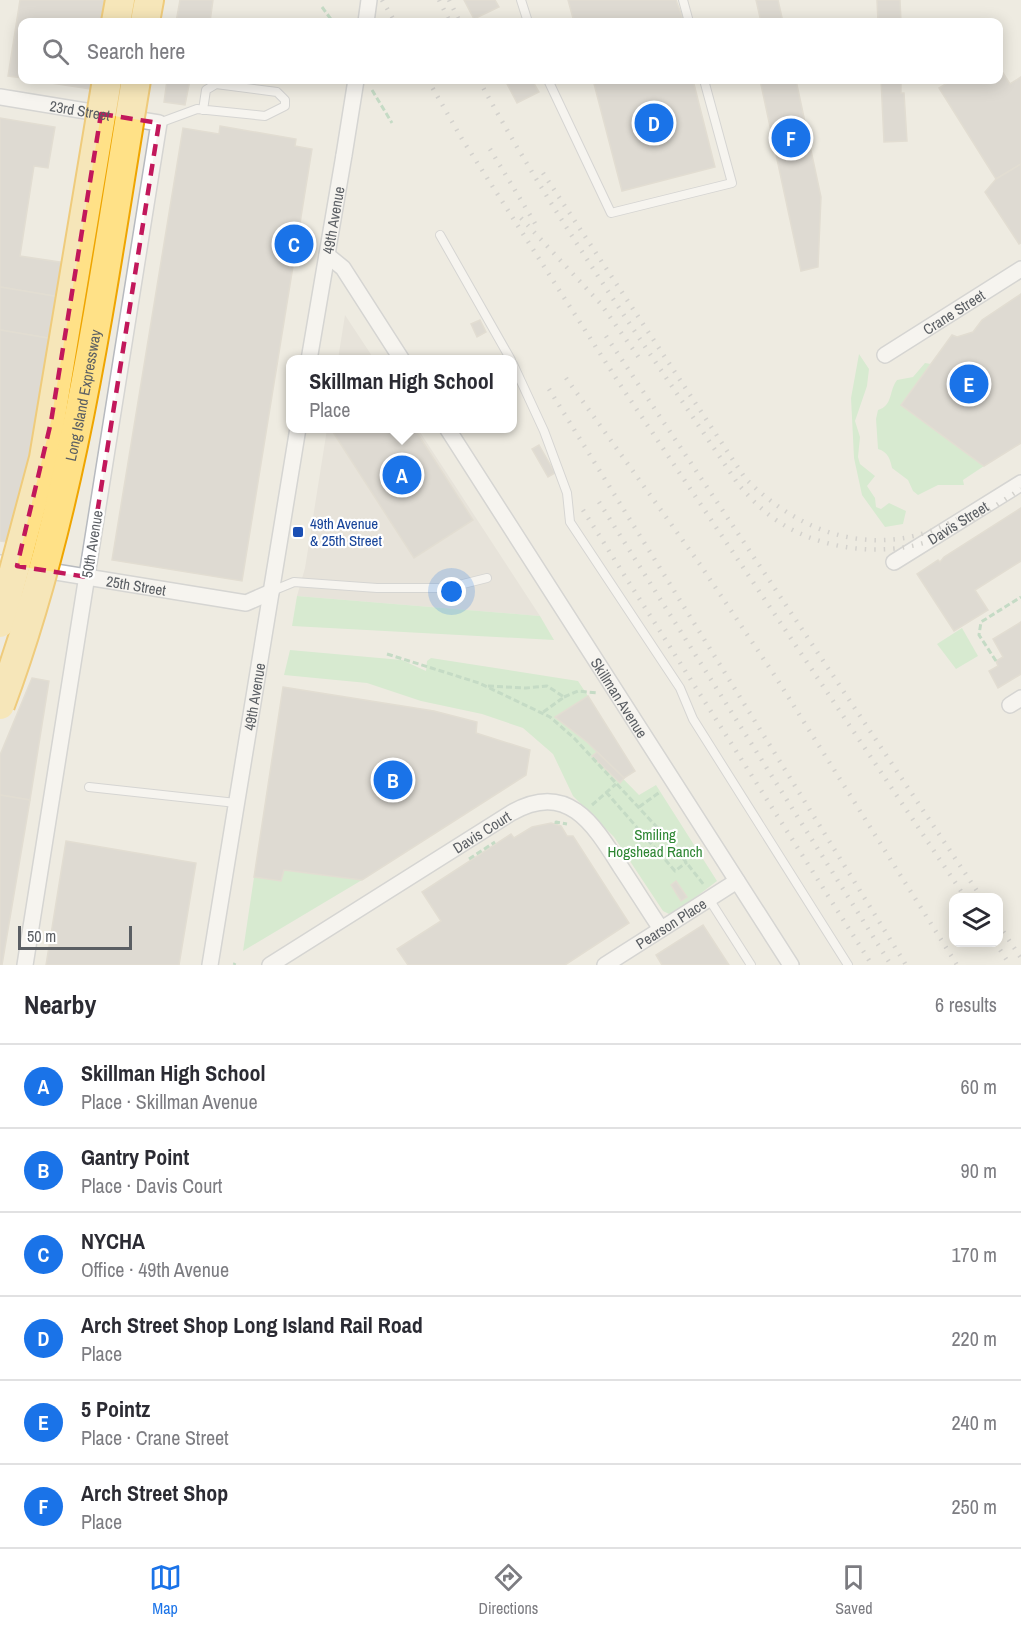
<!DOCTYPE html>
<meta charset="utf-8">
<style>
:root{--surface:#fff;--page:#f2f2f3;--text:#2b2b33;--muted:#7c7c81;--line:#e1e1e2;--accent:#1a73e8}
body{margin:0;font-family:"Archivo Narrow",sans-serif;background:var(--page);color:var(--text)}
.controls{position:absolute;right:18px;bottom:18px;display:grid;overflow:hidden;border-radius:12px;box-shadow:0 3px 15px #0003}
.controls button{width:54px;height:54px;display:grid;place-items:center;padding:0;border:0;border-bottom:2px solid var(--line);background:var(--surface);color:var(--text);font:30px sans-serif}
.scale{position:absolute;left:18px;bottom:15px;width:114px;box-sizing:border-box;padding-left:6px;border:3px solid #5a5e63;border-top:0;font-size:16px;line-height:21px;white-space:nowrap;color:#5a5e63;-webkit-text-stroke:4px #fff;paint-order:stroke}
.you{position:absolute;left:452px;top:592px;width:21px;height:21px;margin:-15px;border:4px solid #fff;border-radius:50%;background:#1a73e8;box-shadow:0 0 0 9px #1a73e833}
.badge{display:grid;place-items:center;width:39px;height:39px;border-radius:50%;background:var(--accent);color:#fff;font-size:20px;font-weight:700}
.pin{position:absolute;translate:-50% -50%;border:3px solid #fff;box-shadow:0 2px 6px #0006}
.popup{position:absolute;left:286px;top:355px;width:231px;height:78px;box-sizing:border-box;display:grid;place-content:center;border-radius:12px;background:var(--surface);filter:drop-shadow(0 2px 4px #0005);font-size:20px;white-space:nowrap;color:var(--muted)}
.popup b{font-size:22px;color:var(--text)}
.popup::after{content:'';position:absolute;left:50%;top:100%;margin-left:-12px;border:12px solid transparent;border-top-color:var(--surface)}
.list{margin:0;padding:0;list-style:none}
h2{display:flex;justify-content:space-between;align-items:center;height:78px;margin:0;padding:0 24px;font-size:26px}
h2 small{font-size:20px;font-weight:400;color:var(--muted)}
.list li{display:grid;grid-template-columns:39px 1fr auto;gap:18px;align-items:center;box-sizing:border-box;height:84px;padding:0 24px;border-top:2px solid var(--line)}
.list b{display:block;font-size:22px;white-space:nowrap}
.list p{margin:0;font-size:20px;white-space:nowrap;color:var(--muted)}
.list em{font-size:20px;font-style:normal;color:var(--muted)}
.icon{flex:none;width:33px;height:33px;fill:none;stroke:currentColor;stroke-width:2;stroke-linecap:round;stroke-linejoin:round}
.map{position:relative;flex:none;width:1021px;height:965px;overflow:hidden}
.search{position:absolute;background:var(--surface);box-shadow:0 3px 15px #0003;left:18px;right:18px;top:18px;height:66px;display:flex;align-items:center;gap:15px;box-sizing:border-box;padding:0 21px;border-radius:12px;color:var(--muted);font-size:22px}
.sheet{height:582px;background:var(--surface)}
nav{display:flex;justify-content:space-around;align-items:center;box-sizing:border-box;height:84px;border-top:2px solid var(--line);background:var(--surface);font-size:16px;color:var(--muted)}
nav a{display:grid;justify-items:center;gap:3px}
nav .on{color:var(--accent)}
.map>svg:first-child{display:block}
</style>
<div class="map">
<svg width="1021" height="965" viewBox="0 0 1021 965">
<rect width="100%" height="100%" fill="#eeebe1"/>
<g fill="#dedad0">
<polygon points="345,315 374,359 338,359"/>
<polygon points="327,429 418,429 540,616 297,596 305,568"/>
</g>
<g fill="#bbe8bb">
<polygon points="859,354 869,369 867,386 855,421 860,437 858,457 860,464 875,476 867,486 875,498 876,507 881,509 889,503 906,511 903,524 885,527 862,495 854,458 851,398"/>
<path d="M925 363 931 364 901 405 984 466 963 480 964 485H938L918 495 913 491 908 480 892 468C890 459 888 452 878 449L876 419 878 410C893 406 889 390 897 380L913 377Z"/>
<polygon points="297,596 540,616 554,640 292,626"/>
<polygon points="962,628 978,656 956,669 937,644"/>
<polygon points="290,650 402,660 426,671 427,661 431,658 578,681 588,696 555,717 587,742 639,795 656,785 717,881 676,912 669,914 663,911 614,837 573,796 553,754 523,728 482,714 421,701 367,683 284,675"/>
<polygon points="284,870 362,880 243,951 254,877 281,881"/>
</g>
<g fill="#c9c6be" stroke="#d3cdbf" stroke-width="1.5">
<polygon points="20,0 105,0 101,22 22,22 22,78 8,76"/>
<polygon points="180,0 213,0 210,22 176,22"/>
<polygon points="464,0 495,0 499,7 474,19"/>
<polygon points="568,0 676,0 684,22 574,22"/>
<polygon points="756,0 778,0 783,22 761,22"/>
<polygon points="877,0 900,0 901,22 878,22"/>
<polygon points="998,65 1010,84 1021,77 1021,164 996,179 939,88 952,80 998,80"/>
<polygon points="31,80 92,80 90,89"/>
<polygon points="167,80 190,80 185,105 164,102"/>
<polygon points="505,80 532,80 539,92 517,103"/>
<polygon points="593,80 693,80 715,167 622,191"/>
<polygon points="760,80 796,80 821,197 818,267 801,271"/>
<polygon points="881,80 904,80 901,82 901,93 904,93 907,141 884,142"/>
<polygon points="0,118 55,127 48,168 34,166 20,256 66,263 60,297 0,287"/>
<polygon points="220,126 296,139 295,146 312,149 242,581 112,560 183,128 219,134"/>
<polygon points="1021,164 1021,243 1019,244 985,192 996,179"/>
<polygon points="0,287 60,297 54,339 0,330"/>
<polygon points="1021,294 1021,443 984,466 901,405 952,335 957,337 973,332 982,320"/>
<polygon points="480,320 486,332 477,337 471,324"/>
<polygon points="0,330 54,339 20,544 0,541"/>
<polygon points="414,428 473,520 414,558 331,429"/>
<polygon points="539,445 555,473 548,477 532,449"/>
<polygon points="1021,508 1021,561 975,590 988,610 954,631 917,574 938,560 940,562 944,557"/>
<polygon points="1021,622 1021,674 998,688 989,671 998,666 996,661 1003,657 993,639"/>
<polygon points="32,678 49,681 30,800 0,795 0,755"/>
<polygon points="283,687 434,711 477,722 476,733 530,750 526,775 362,880 284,870 281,881 254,877"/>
<polygon points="588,696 635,771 624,778 587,742 555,717"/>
<polygon points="597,752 624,778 620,783 592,756"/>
<polygon points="0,795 30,800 2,965 0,965"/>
<polygon points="551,823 561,826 567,836 573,836 629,923 565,965 408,965 397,949 441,921 422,892 511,834 514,838 532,827"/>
<polygon points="66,841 196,863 179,965 46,965"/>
<polygon points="676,881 687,897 681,901 671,885"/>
<polygon points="703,925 729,965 662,965 656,955"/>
</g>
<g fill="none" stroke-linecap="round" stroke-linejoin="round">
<defs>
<g id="lane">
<polyline points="521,0 528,22"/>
<polyline points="683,0 689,22"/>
<polyline points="548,80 611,213 732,183 704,80"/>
<polyline points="159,123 197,109 265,116 285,106 285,100 277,92 216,84 206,90 203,110"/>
<polyline points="440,235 511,360"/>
<polyline points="513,364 544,431 567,493 570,522 680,688 693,719 848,965"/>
<polyline points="272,591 294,582 377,588 447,588 487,578"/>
<polyline points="89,787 236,803"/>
<polyline points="709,899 751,965"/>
</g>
<g id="street">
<polyline points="366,22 369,0"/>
<path id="s1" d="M0 97 159 123 25 965"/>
<polyline points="327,255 343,268 402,360"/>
<path id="s2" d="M885 355 1021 269"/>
<path id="s3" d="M309 360 344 155"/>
<path id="s4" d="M447 428 791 965"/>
<path id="s5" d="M894 562 1021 483"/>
<path id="s6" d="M0 563 246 603 271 592"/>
<polyline points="1010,705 1021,698"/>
<path id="s7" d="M210 965 298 428"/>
<path id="s8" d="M270 965 511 813C567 781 593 823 620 866 634 887 647 908 661 929"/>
<path id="s9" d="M605 965 737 881"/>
</g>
<g id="highway">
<polyline points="116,22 120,0"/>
<polyline points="145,22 149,0"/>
</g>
</defs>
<use href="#lane" stroke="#b7babf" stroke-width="10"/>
<use href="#street" stroke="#b7babf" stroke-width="18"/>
<use href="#highway" stroke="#efa500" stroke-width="32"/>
<g stroke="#92c7a2" stroke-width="3" stroke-dasharray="6 3" stroke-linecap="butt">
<polyline points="322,7 333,22"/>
<polyline points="372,90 392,123"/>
<polyline points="387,654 479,683 550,717 574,738 667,838 704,885"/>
<polyline points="996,661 979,635 981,622 1021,597"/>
<polyline points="488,686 526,688 547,686 564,697 542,713"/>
<polyline points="564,697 578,691 597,693"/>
<polyline points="606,792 675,871 687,862"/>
<polyline points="592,805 616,784"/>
<polyline points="639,807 660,792"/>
<polyline points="556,824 556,822 567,824"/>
<polyline points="469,859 495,842"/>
<polyline points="234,965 235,963"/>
</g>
<use href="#lane" stroke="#fff" stroke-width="8"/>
<use href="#street" stroke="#fff" stroke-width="15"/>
<use href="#highway" stroke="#ffe187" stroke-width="28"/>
<g stroke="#b3b4b4" stroke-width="4.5" stroke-dasharray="1.5 8" stroke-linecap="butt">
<polyline points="382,0 395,22"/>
<polyline points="439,0 450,22"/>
<polyline points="449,0 460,22"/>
<polyline points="428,80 462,139 619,383 965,897"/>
<path d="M479 80C555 220 649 351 738 484 745 492 752 500 760 507 804 549 882 561 938 538 967 526 994 506 1021 489"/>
<polyline points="490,149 536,225"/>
<path d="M543 173 745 478C803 537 881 561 957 519"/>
<polyline points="521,218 600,303 642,362"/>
<polyline points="606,336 981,897"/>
<polyline points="566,378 699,563 775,676 957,965"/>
<polyline points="549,389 906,965"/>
<polyline points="599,502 891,965"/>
<polyline points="583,510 872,965"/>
<polyline points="998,924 1021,958"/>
<polyline points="995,942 1010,965"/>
</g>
<defs>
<polyline id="street-bridge" points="344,155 356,80"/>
<g id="highway-bridge">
<polyline points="0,623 44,458 107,80"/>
<path id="s10" d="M0 705C75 504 101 290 136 80"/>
</g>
</defs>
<use href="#street-bridge" stroke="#b7babf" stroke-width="18" stroke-linecap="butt"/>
<use href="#highway-bridge" stroke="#efa500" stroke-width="32" stroke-linecap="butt"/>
<use href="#street-bridge" stroke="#fff" stroke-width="15"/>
<use href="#highway-bridge" stroke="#ffe187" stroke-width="28"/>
</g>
<path d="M0 0H1021V965H0ZM101 114 159 123 87 577 17 566 51 422Z" fill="#eeebe1" fill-opacity=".55" fill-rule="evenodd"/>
<path fill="none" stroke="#c2185b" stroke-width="4.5" stroke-dasharray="12 8" stroke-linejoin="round" d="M101 114 159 123 87 577 17 566 51 422Z"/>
<rect fill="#1a4fb4" stroke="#fff" stroke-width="2" x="292" y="526" width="12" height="12" rx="3"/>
<g text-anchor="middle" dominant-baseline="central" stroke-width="4.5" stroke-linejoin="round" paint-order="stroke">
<g font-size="15" fill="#5a5e63" stroke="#fff">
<text stroke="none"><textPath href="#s1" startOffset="81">23rd Street</textPath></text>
<text stroke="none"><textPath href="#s3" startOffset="142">49th Avenue</textPath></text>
<text stroke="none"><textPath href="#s2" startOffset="81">Crane Street</textPath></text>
<text stroke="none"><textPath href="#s10" startOffset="321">Long Island Expressway</textPath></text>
<text stroke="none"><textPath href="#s5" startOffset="75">Davis Street</textPath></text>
<text transform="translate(92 544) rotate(-81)">50th Avenue</text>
<text stroke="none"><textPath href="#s6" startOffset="138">25th Street</textPath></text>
<text stroke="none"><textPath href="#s7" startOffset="272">49th Avenue</textPath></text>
<text stroke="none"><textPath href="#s4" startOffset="320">Skillman Avenue</textPath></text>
<text stroke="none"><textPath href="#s8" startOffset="250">Davis Court</textPath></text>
<text stroke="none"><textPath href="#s9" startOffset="78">Pearson Place</textPath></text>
</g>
<g font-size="15" fill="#164399" stroke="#fff" text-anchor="start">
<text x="310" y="523">49th Avenue<tspan x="310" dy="17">&amp; 25th Street</tspan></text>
</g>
<g font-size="15" fill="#2e8633" stroke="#fff">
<text x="655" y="834">Smiling<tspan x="655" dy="17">Hogshead Ranch</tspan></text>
</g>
</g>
</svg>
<div class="controls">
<button><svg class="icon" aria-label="layers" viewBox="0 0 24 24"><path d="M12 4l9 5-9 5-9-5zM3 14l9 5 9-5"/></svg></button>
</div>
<div class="scale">50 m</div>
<div class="you"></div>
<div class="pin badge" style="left:402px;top:475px">A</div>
<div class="popup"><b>Skillman High School</b>Place</div>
<div class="pin badge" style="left:393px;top:780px">B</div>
<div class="pin badge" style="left:294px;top:244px">C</div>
<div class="pin badge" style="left:654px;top:123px">D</div>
<div class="pin badge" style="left:969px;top:384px">E</div>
<div class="pin badge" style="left:791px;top:138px">F</div>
<div class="search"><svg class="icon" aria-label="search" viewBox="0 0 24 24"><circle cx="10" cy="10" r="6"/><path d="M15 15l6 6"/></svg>Search here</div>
</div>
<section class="sheet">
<h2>Nearby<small>6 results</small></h2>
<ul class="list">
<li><span class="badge">A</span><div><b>Skillman High School</b><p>Place · Skillman Avenue</p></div><em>60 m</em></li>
<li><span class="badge">B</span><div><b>Gantry Point</b><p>Place · Davis Court</p></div><em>90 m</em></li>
<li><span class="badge">C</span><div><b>NYCHA</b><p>Office · 49th Avenue</p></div><em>170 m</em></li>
<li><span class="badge">D</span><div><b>Arch Street Shop Long Island Rail Road</b><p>Place</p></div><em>220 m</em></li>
<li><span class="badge">E</span><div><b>5 Pointz</b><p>Place · Crane Street</p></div><em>240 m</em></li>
<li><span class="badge">F</span><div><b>Arch Street Shop</b><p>Place</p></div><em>250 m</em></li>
</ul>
</section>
<nav>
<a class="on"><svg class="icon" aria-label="map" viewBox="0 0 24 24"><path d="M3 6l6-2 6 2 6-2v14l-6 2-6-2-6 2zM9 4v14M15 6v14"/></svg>Map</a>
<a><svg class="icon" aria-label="directions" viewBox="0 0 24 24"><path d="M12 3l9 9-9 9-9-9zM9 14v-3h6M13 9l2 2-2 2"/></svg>Directions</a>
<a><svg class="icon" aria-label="saved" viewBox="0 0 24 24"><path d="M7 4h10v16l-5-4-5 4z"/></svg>Saved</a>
</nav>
